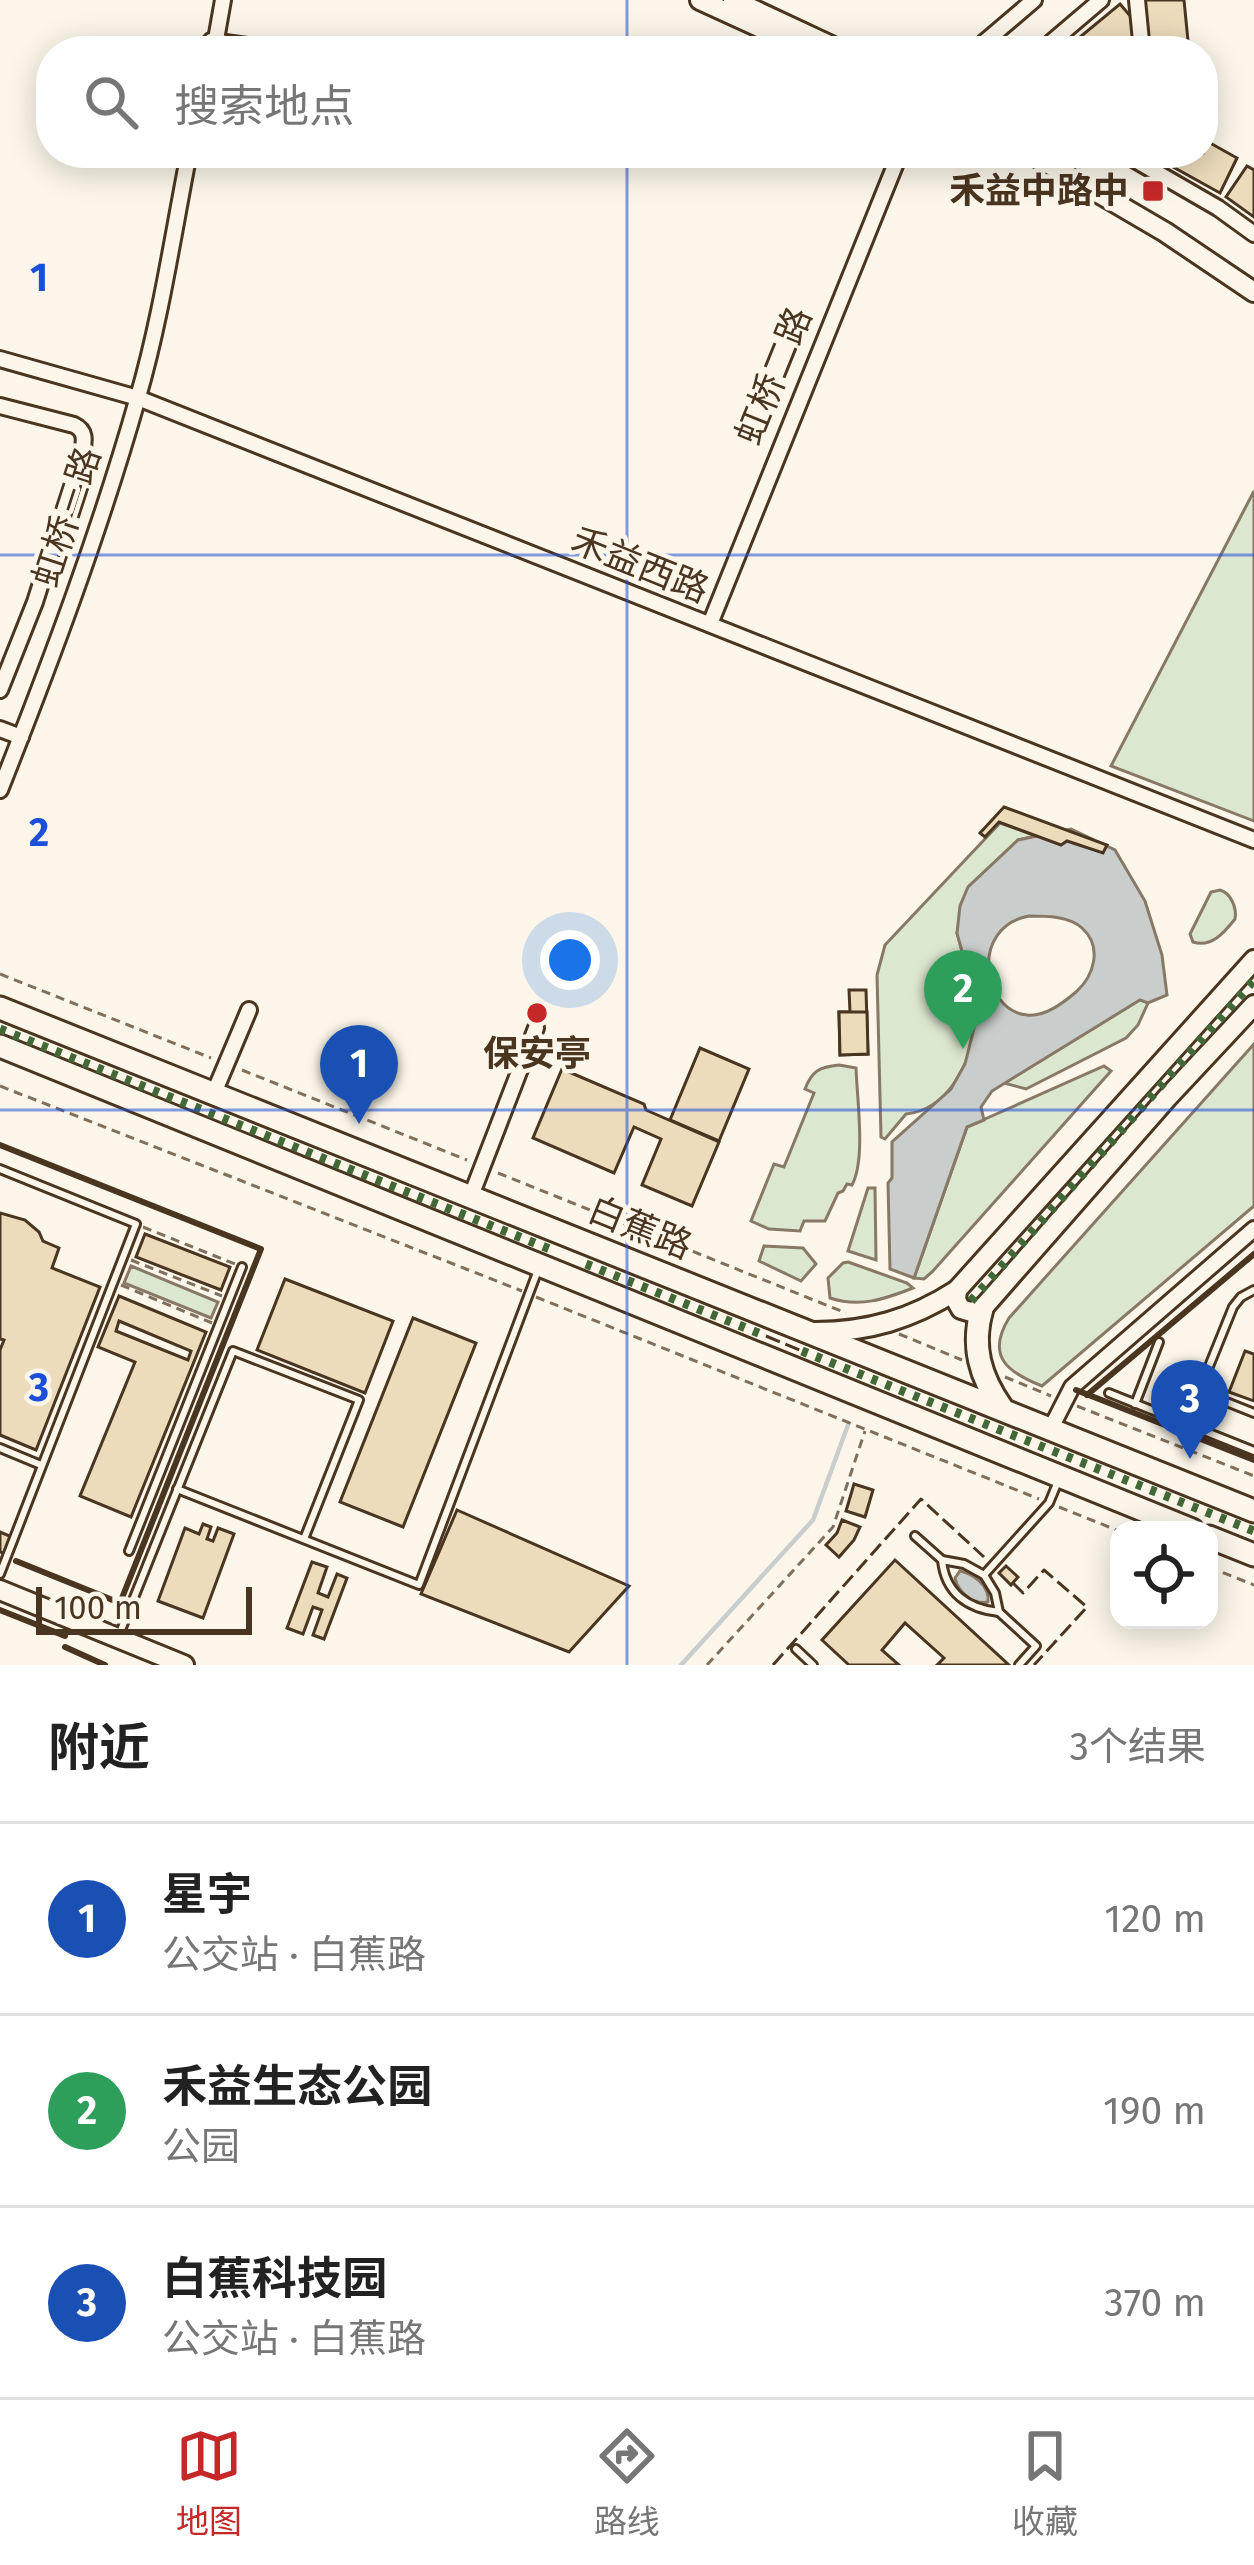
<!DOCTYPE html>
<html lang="zh">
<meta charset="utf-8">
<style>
:root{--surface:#fff;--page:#f6f6f6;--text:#222;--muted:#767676;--line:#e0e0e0;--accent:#c62828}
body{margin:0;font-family:"Fira Sans","Noto Sans SC",sans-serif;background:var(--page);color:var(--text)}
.controls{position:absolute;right:36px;bottom:36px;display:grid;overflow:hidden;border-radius:24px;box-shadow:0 6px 30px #0003}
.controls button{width:108px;height:108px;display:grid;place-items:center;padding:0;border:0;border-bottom:3px solid var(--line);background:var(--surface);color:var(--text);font:60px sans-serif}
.scale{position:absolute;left:36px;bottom:30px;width:216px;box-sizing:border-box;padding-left:12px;border:6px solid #4a3520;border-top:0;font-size:33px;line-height:42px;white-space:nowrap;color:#4a3520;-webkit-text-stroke:9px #fbf6e9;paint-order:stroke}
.you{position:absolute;left:570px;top:960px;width:42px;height:42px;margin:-30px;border:9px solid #fff;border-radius:50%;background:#1a73e8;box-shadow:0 0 0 18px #1a73e833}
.badge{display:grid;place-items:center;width:78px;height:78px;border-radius:50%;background:var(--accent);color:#fff;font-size:39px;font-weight:700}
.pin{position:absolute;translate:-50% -99px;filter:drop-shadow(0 3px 6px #0008)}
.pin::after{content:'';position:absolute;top:63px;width:42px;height:36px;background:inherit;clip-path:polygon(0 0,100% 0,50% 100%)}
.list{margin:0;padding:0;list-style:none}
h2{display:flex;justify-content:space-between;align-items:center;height:156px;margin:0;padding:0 48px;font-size:51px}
h2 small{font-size:39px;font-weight:400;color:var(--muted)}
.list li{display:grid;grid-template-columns:78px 1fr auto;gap:36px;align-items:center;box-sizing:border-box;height:192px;padding:0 48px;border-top:3px solid var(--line)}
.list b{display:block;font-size:45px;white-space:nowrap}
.list p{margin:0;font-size:39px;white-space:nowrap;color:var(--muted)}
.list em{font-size:39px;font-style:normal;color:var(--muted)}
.icon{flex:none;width:66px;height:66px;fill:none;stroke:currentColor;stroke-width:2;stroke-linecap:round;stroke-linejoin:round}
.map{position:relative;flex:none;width:1254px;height:1665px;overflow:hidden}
.search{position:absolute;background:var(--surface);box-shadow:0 6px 30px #0003;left:36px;right:36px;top:36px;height:132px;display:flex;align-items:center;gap:30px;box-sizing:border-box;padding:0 42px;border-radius:48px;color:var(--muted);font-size:45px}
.sheet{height:732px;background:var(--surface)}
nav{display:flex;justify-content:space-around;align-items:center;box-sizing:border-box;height:168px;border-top:3px solid var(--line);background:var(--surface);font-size:33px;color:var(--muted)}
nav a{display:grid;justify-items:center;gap:6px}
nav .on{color:var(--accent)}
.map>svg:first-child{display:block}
</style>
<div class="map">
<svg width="1254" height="1665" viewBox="0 0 1254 1665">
<rect width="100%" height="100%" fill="#fbf6e9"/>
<g fill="#dce7d0" stroke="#887966" stroke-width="3">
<polygon points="1254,491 1254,821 1111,766"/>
<path d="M1000 823 1036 836 1018 840 957 933C965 962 977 994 975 1025 971 1063 948 1110 906 1114L885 1139 881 1137 877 975 885 945Z"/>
<path d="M1220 890C1231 893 1237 908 1235 919 1224 933 1211 948 1193 942L1190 934 1211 892Z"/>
<polygon points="1140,999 1148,1003 1138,1025 1126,1038 1026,1089 1004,1083"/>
<path d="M1254 1044V1206L1042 1386C1009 1373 985 1357 1009 1318Z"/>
<path d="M839 1065 856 1068C857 1099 866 1159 852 1185L847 1184 843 1191 838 1193 825 1221H804L800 1231 769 1229 751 1221 774 1164 784 1167 814 1093 805 1089C812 1071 819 1067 839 1065Z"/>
<polygon points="1104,1066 1111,1071 932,1272 924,1279 914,1278 967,1127"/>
<polygon points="868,1188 875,1188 876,1260 848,1251"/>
<polygon points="764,1246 803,1248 816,1264 801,1281 759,1261"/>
<path d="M848 1262 907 1283 913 1288C885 1299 860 1308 830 1298L828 1278 843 1263Z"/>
<polygon points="131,1266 218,1302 211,1318 124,1283"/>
</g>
<g fill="#c9cecd" stroke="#887966" stroke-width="3" fill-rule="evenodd">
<path d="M1071 829 1115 850 1145 901 1162 955 1167 995 1148 1003 1140 1000 992 1091 981 1107 984 1120 967 1127 914 1278 890 1269 888 1183 892 1178V1142L951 1089 965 1064 975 1024 972 989 957 933 960 906 968 887 1018 840ZM1029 916C1046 916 1069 916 1082 928 1103 947 1094 976 1076 992 1063 1003 1045 1017 1027 1015 982 1011 969 927 1029 916Z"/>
<path d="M960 1571C974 1574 990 1586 988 1602 973 1605 958 1592 955 1578Z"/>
</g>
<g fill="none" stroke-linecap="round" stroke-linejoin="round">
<polyline stroke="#c9cecd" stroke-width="4.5" points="681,1665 813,1520 848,1425"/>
</g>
<g fill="#ecdcbc" stroke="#4a3520" stroke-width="3" fill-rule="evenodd">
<polygon points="1144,0 1184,0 1189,51 1148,51"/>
<polygon points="1120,4 1132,18 1135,51 1063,51"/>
<polygon points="1203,139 1237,158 1220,193 1157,158 1156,153 1203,153"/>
<polygon points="1247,166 1254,170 1254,217 1226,197"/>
<polygon points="1004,807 1107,845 1103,853 1067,841 1061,845 999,822 985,837 980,833"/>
<polygon points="849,990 866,990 868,1054 840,1055 839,1012 850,1012"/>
<polygon points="533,1003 546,1007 542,1022 528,1018"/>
<polygon points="839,1012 867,1012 868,1054 840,1055"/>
<polygon points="700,1048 749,1069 719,1141 670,1120"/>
<polygon points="562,1069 644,1104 646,1110 719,1142 692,1206 642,1185 661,1139 634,1127 614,1173 533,1138"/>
<polygon points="0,1213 25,1220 39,1232 43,1241 59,1248 52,1268 100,1287 36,1450 0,1435 0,1350 4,1340 0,1339"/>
<polygon points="145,1234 230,1267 221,1290 136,1257"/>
<polygon points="285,1279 393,1321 365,1393 257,1350"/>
<path d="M119 1296 206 1332 131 1517 80 1496 135 1362 98 1347ZM119 1321 191 1351 188 1360 116 1331Z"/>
<polygon points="413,1318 476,1343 403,1527 340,1502"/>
<polygon points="1245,1351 1254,1354 1254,1401 1229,1392"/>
<polygon points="854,1484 873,1490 865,1517 846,1511"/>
<polygon points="457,1510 629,1586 569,1652 421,1594"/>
<polygon points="842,1520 860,1527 854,1540 839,1557 826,1545 837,1533"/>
<polygon points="203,1524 211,1527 207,1539 213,1541 218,1528 234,1534 203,1618 158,1601 185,1528 199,1534"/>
<polygon points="0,1532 12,1537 6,1554 0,1552"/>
<polygon points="895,1560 1009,1665 937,1665 944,1658 905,1623 882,1650 899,1665 849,1665 822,1640"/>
<polygon points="312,1562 327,1567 318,1593 328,1597 337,1574 347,1578 324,1639 313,1635 322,1610 313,1607 303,1634 287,1628"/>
<polygon points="1006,1566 1018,1577 1011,1585 999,1573"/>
</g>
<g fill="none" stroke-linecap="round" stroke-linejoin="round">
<defs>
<g id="lane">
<polyline points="0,1169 136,1224 0,1574"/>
<polyline points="1254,1290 1241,1297 1233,1307 1199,1391 1254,1413"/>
<polyline points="1109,1393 1254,1451"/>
<polyline points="1135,1404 1159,1342"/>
<polyline points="0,1448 41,1465"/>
<polyline points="177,1489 419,1585 538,1270"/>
<polyline points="915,1536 942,1560 964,1564 984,1575 995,1593 999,1612 1036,1646 1019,1665"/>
<polyline points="129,1551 242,1267"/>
<path d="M942 1560C945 1593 968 1609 999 1612"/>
<polyline points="984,1575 1049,1503 1059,1479"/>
<polyline points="119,1635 233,1351 359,1400 304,1539"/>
<polyline points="796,1649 813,1665"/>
</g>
<g id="street">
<polyline points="1137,0 1142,51"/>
<polyline points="211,41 247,46"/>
<polyline points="214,51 223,0"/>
<polyline points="974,51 1034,0"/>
<polyline points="1041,51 1101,0"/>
<polyline points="1123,153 1218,208 1254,234"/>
<polyline points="0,359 138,398 1254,840"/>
<path d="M0 406 74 425C87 431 84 442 82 454L35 602 0 690"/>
<polyline points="710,624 900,153"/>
<polyline points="0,729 21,737"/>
<path d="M0 790C51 661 100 531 138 397 161 318 173 234 189 153"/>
<polyline points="214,1093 249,1010"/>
<polyline points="471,1196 536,1028"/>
<polyline points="1051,1428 1072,1387 1254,1229"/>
</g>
<g id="secondary">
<polyline points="700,0 811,51"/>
<polyline points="733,0 842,51"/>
<polyline points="1030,153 1165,232 1254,292"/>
<polyline points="957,1290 956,1300 961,1309 971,1312 982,1309 1167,1098 1254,1005"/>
<path d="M815 1332C868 1332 912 1319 957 1290L1254 960"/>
<polyline points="0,1590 184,1665"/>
</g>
<g id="primary">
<polyline points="0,1008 1254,1511"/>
<polyline points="0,1046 1192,1530"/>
<path d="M982 1309C971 1346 980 1377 1002 1408"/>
<polyline points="1209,1537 1254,1555"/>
</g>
</defs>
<use href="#lane" stroke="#4a3520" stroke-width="12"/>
<use href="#street" stroke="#4a3520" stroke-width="20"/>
<use href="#secondary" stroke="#4a3520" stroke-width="24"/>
<use href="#primary" stroke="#4a3520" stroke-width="27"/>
<g stroke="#7f6f5c" stroke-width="3" stroke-dasharray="9 6" stroke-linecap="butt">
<polyline points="0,974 211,1058"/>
<polyline points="242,1070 467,1160"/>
<polyline points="0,1086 522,1291"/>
<polyline points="498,1173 846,1313"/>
<polyline points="143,1227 235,1264"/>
<polyline points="131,1260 222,1296"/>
<polyline points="121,1285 212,1323"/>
<polyline points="536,1297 1039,1499"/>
<polyline points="899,1334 962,1360"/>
<polyline points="1005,1377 1051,1396"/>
<polyline points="1077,1406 1254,1476"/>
<polyline points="1059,1507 1119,1531"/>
<polyline points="1209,1567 1254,1585"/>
<polyline points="707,1665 833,1527 865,1431"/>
</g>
<use href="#lane" stroke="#fbf6e9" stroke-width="6"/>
<use href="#street" stroke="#fbf6e9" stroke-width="14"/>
<use href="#secondary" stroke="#fbf6e9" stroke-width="18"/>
<use href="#primary" stroke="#fbf6e9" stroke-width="21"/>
<g stroke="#436837" stroke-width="9" stroke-dasharray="6 9" stroke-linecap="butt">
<polyline points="0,1029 557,1252"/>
<polyline points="586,1264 766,1336"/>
<polyline points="971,1301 1254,980"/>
<polyline points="802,1351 1254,1531"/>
</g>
<g stroke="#4a3520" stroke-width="3" stroke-dasharray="15 6" stroke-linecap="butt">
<polyline points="766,1336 802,1351"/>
<polyline points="1013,1583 1023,1593 1044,1570 1087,1607 1034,1665"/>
<polyline points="773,1665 921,1499 984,1557"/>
</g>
<g stroke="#4a3520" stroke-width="6">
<polyline points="0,1145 261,1249 120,1603 16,1561"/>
<polyline points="1076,1390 1254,1460"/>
<polyline points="1087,1395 1254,1254"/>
<polyline points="0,1610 65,1636"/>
<polyline points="65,1647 105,1665"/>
</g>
</g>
<path fill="none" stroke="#1d4ed8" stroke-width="3" stroke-opacity="0.55" d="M627 0V51M627 153V1665M0 555H1254M0 1110H1254"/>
<g fill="#c62828" stroke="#fbf6e9" stroke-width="4.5">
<rect x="1141" y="179" width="24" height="24" rx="6"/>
<circle cx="537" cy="1013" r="12"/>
</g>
<g text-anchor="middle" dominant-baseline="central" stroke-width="9" stroke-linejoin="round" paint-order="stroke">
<g font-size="36" font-weight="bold" fill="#4a3520" stroke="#fbf6e9" text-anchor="end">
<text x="1129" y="191">禾益中路中</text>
<text x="537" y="1054" text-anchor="middle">保安亭</text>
</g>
<g font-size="36" fill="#4a3520" stroke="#fbf6e9">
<text transform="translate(774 376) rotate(-68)">虹桥二路</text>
<text transform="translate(67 517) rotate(-72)">虹桥三路</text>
<text transform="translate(640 565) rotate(22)">禾益西路</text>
<text transform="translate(640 1228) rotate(22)">白蕉路</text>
</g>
</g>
<g font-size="39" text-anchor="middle" font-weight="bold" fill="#1d4ed8" stroke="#fbf6e9" stroke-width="9" stroke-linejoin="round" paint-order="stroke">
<text x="39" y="291">1</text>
<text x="39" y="846">2</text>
<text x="39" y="1401">3</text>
</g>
</svg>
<div class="controls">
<button><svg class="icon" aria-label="locate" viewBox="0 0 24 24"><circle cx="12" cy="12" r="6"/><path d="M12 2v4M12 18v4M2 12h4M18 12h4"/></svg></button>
</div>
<div class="scale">100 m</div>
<div class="you"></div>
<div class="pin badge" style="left:359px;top:1124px;background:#1a4fb4">1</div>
<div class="pin badge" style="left:963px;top:1049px;background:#2e9e5b">2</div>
<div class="pin badge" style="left:1190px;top:1459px;background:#1a4fb4">3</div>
<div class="search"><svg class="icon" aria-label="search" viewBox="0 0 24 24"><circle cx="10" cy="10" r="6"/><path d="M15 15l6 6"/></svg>搜索地点</div>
</div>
<section class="sheet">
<h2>附近<small>3个结果</small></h2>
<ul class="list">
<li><span class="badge" style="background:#1a4fb4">1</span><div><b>星宇</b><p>公交站 · 白蕉路</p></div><em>120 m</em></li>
<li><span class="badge" style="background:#2e9e5b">2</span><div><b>禾益生态公园</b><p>公园</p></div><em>190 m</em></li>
<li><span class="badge" style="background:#1a4fb4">3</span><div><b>白蕉科技园</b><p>公交站 · 白蕉路</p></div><em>370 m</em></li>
</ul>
</section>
<nav>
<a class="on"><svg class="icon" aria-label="map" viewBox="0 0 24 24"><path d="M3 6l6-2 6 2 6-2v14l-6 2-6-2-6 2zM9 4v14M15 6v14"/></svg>地图</a>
<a><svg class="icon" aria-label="directions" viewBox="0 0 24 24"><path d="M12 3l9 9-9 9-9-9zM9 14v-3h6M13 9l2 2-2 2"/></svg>路线</a>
<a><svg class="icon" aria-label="saved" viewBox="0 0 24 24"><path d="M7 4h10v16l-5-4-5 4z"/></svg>收藏</a>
</nav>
